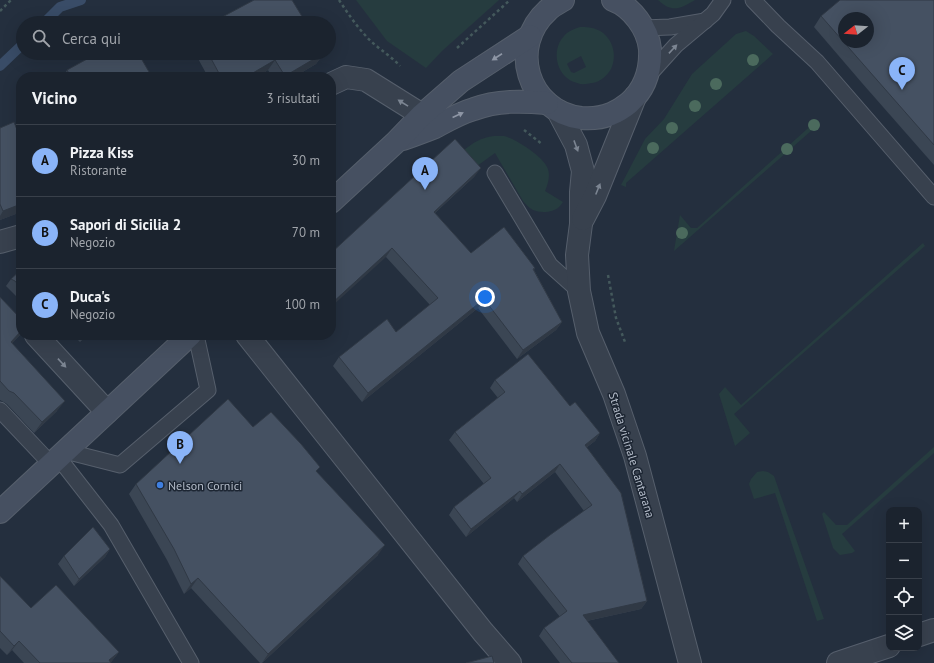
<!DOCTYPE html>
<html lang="it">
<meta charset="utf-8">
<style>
:root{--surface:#1b232e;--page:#282f3a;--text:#f1f3f6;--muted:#a0a4aa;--line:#39404a;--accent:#8ab4f8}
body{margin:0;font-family:"PT Sans",sans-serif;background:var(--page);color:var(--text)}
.controls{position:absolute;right:12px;bottom:12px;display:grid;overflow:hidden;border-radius:8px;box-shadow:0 4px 16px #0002}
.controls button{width:36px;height:36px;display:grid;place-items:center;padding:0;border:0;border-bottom:1px solid var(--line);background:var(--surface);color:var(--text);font:20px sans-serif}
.compass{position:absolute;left:838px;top:12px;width:36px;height:36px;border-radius:50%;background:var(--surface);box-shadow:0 4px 16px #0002;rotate:253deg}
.you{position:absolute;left:485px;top:297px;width:14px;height:14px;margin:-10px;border:3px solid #fff;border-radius:50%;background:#1a73e8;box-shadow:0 0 0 6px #1a73e833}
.badge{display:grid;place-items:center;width:26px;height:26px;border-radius:50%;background:var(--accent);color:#111;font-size:13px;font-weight:700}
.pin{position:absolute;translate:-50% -33px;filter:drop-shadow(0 1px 2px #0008)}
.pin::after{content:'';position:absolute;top:21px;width:14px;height:12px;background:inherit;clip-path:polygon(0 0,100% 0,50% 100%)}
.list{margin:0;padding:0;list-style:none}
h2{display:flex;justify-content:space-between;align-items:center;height:52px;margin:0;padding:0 16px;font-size:17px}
h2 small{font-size:13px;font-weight:400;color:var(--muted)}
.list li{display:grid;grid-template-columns:26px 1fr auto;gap:12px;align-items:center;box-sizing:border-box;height:72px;padding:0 16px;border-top:1px solid var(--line)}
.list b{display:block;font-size:15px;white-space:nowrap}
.list p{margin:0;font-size:13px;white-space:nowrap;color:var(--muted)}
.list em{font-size:13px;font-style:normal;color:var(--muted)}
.icon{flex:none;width:22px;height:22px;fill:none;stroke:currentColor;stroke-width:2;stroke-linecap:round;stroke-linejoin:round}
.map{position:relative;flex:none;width:934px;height:663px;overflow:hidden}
.search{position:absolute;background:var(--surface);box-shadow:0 4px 16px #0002;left:16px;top:16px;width:320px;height:44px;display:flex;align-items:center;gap:10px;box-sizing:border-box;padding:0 14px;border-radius:22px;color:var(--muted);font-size:15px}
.panel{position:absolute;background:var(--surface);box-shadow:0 4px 16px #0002;left:16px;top:72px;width:320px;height:268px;border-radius:16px}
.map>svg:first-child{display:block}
</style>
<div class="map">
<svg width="934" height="663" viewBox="0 0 934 663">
<rect width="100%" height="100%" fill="#242f3e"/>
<g fill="#263c3f" fill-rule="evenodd">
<polygon points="356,0 499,0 442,51 426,68 387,41"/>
<path d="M658 0H695C680 9 672 13 658 0Z"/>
<path d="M580 27C586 27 592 27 598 30 612 36 618 55 611 69 607 76 600 82 592 83 587 84 582 85 577 83 557 78 550 51 564 36 568 31 574 29 580 27ZM581 56 586 67 574 73 571 72 567 64 568 63Z"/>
<polygon points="746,31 754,36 773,54 626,183 626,187 621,185 645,139 664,119 692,74 736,34"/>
<polygon points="816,121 819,124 674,251 680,215 691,228 697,228"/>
<path d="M494 136C498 136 501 136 504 136 516 139 542 156 547 167 551 175 548 184 545 191L563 202C562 203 561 205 559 207 553 213 540 213 533 210 529 208 526 204 523 201L495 153 477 166 463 151C474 142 480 138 494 136Z"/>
<polygon points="923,243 925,246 734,414 750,433 735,446 719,394 725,387 741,405"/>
<polygon points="934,447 934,453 842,534 855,551 852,553 840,555 833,548 822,514 824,512 836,525 847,525"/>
<polygon points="763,471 768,472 774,476 824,619 817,621 775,493 754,499 749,484 751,479 757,472"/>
</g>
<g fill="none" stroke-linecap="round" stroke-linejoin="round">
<g stroke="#394c67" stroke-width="10">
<polyline points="44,23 60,7 81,0"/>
<polyline points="0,66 23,44"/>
</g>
<defs>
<g id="service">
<polyline points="753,0 778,26 817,62 934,197"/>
<polyline points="643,28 670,27 705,21"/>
<polyline points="647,77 676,45 713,14 723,0"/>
<polyline points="495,173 550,265 579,291"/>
<polyline points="0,410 51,464"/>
<polyline points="65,451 120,465 208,390 196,335"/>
<polyline points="58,457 111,525 191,663"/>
</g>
<g id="minor">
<polyline points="331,84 346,77 366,80 422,115 433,127"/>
<polyline points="558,111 576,145 583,171 581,192 581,224 577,255 579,291 588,333 614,394 635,456 690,663"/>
<polyline points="583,219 595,196 635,97"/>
<polyline points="0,242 21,236"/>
<polyline points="36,335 107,412"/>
<polyline points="247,335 483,632 510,663"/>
<polyline points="919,635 934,630"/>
<polyline points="838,663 889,646"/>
</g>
<g id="secondary">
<path d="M563 0C558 3 552 6 548 10 508 46 527 111 581 118 592 119 601 118 611 114 618 111 623 108 629 103 645 89 651 70 650 49 648 29 632 7 613 0"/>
<path d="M403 139C414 135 425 131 435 127 448 120 460 113 474 109 497 100 523 101 547 103"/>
<polyline points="331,202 396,142 422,115 461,81 530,36"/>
<polyline points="0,512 190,335"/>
</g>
</defs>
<use href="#service" stroke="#565f6c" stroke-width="17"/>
<use href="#minor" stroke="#565f6c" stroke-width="24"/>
<use href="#secondary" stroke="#565f6c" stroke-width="24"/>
<g stroke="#44595c" stroke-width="2.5" stroke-dasharray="3 3" stroke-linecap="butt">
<path d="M339 0C347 12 355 24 365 35 375 47 389 54 400 66"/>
<polyline points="0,11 11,0"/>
<polyline points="457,48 510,0"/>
<polyline points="524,130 542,144"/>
<polyline points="608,275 616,318 625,342"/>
</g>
<use href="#service" stroke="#38414e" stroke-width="15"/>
<use href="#minor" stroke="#38414e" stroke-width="22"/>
<use href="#secondary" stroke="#465061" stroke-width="22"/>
</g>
<g fill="#4b6a5d">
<circle cx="753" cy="60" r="6"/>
<circle cx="716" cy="84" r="6"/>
<circle cx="695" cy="106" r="6"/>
<circle cx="814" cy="125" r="6"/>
<circle cx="672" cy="128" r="6"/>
<circle cx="653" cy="148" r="6"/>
<circle cx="787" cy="149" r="6"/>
<circle cx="682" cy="233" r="6"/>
</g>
<g fill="#3b4654">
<polygon points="934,0 934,165 862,83 814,27 821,16"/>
<polygon points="195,53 324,53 316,64 294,77 272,77 268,70 257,77 208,77"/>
<polygon points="67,70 152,77 63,77"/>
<polygon points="0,128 21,212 0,220"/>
<polygon points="475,176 435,213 471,253 535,268 534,270 562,322 556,330 517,359 478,308 362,402 333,366 339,357 396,332 430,305 386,257 331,253"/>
<polygon points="21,270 21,301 6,286 11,279"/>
<polygon points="0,297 21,334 12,343 57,411 34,433 7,404 0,400"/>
<polygon points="73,335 88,335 80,342"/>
<polygon points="495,380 570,406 600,433 595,441 586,448 647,601 641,609 587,621 619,663 560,663 539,636 544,628 560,617 518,564 523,556 584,511 555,472 517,502 514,498 466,537 449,515 454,507 484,484 449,440 455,432 498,398 490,388"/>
<polygon points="253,427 316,472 378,555 262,663 260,663 191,588 184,594 167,560 129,494 136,484"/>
<polygon points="110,549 105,557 74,586 58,564 64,556"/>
<polygon points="0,576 31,608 119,652 111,662 111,663 24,663 12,650 7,655 0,648"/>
</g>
<g fill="#303945">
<polygon points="324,53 316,64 294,77 284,77 285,76"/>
<polygon points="275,60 268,70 257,77 246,77"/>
<polygon points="481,168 475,176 427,220 434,212"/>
<polygon points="21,204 21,212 0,220 0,216 3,211"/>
<polygon points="392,248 386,257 331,307 331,304"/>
<polygon points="484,299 478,308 362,402 368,393"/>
<polygon points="562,322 556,330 517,359 523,350"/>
<polygon points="21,331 21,334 3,353 11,342"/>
<polygon points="86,335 88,335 80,342"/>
<polygon points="65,401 57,411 34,433 42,422"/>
<polygon points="600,433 595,441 579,453 585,445"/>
<polygon points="560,464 555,472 517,502 522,494"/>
<polygon points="520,491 514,498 466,537 471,529"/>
<polygon points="385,545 378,555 262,663 268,654"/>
<polygon points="110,549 105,557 74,586 79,579"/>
<polygon points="198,578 191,588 184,594 191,584"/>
<polygon points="647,601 641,609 577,623 583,615"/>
<polygon points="19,641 12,650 7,655 14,646"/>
<polygon points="119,652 112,661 110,663 109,660"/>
</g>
<g fill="#455162" stroke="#303945" fill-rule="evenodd">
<polygon points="254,0 292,0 306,23 211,23"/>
<path d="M840 0H934V145L870 72 821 16ZM844 18H868V42H844Z"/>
<polygon points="98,53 138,53 152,77 71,77 67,70"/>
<polygon points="208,53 324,53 285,76 275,60 246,77 221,77"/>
<polygon points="14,122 21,140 21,204 3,211 0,204 0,128"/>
<polygon points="455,139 481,168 434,212 471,253 504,227 535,268 533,269 562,322 523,350 484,299 368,393 339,357 387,319 396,332 438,298 392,248 331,304 331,253"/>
<polygon points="21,270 21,288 15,281 11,279"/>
<polygon points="0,297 21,319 21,331 11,342 65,401 42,422 14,393 9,391 0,381"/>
<polygon points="528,354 570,406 575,402 600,433 585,445 621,493 647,601 583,615 619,663 572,663 544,628 567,611 523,556 550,535 592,505 560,464 522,494 520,491 471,529 454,507 491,478 455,432 505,392 495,380"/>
<polygon points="228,399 253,427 271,412 301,444 320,467 316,471 385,545 268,654 198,578 191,584 174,549 136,484"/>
<polygon points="93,527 110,549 79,579 64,556"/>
<polygon points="0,576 31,608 56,585 119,652 109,660 111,663 40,663 19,641 14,646 0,631"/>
<polygon points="492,656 494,663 466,663"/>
</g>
<defs><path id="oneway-solid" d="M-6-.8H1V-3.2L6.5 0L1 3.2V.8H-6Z"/></defs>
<g fill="#7c8592">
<use href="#oneway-solid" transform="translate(673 49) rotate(-47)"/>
<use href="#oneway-solid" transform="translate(403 103) rotate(-148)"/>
<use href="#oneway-solid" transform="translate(576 146) rotate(70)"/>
<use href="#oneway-solid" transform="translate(598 189) rotate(-68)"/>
<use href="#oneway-solid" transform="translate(62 363) rotate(47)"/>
</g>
<g fill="#8e96a5">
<use href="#oneway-solid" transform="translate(497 57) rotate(147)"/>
<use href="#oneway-solid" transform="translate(458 115) rotate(-25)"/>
</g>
<circle fill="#3f7fe0" stroke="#1d2633" stroke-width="1.5" cx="160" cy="485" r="4"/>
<g text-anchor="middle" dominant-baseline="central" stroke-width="3" stroke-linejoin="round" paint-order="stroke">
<g font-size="12" fill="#b4bcc9" stroke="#1d2633">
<text transform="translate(632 455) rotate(73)">Strada vicinale Cantarana</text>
</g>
<g font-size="12" fill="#b4bcc9" stroke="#1d2633" text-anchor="start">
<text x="168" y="485">Nelson Cornici</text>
</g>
</g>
</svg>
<div class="controls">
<button>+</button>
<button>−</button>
<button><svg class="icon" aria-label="locate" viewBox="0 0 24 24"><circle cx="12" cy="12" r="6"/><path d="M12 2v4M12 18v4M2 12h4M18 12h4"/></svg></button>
<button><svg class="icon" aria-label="layers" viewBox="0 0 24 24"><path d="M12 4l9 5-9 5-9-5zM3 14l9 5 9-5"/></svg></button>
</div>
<svg class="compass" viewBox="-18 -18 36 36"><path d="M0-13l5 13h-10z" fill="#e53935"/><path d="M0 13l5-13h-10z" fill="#a0a4aa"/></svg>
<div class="you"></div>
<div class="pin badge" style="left:425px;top:190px">A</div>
<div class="pin badge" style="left:180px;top:464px">B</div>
<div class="pin badge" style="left:902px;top:90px">C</div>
<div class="search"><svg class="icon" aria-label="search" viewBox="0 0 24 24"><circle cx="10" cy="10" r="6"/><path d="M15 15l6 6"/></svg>Cerca qui</div>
<section class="panel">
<h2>Vicino<small>3 risultati</small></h2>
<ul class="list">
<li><span class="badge">A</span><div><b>Pizza Kiss</b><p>Ristorante</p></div><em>30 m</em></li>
<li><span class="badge">B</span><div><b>Sapori di Sicilia 2</b><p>Negozio</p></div><em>70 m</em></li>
<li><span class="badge">C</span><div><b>Duca's</b><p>Negozio</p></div><em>100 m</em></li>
</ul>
</section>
</div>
